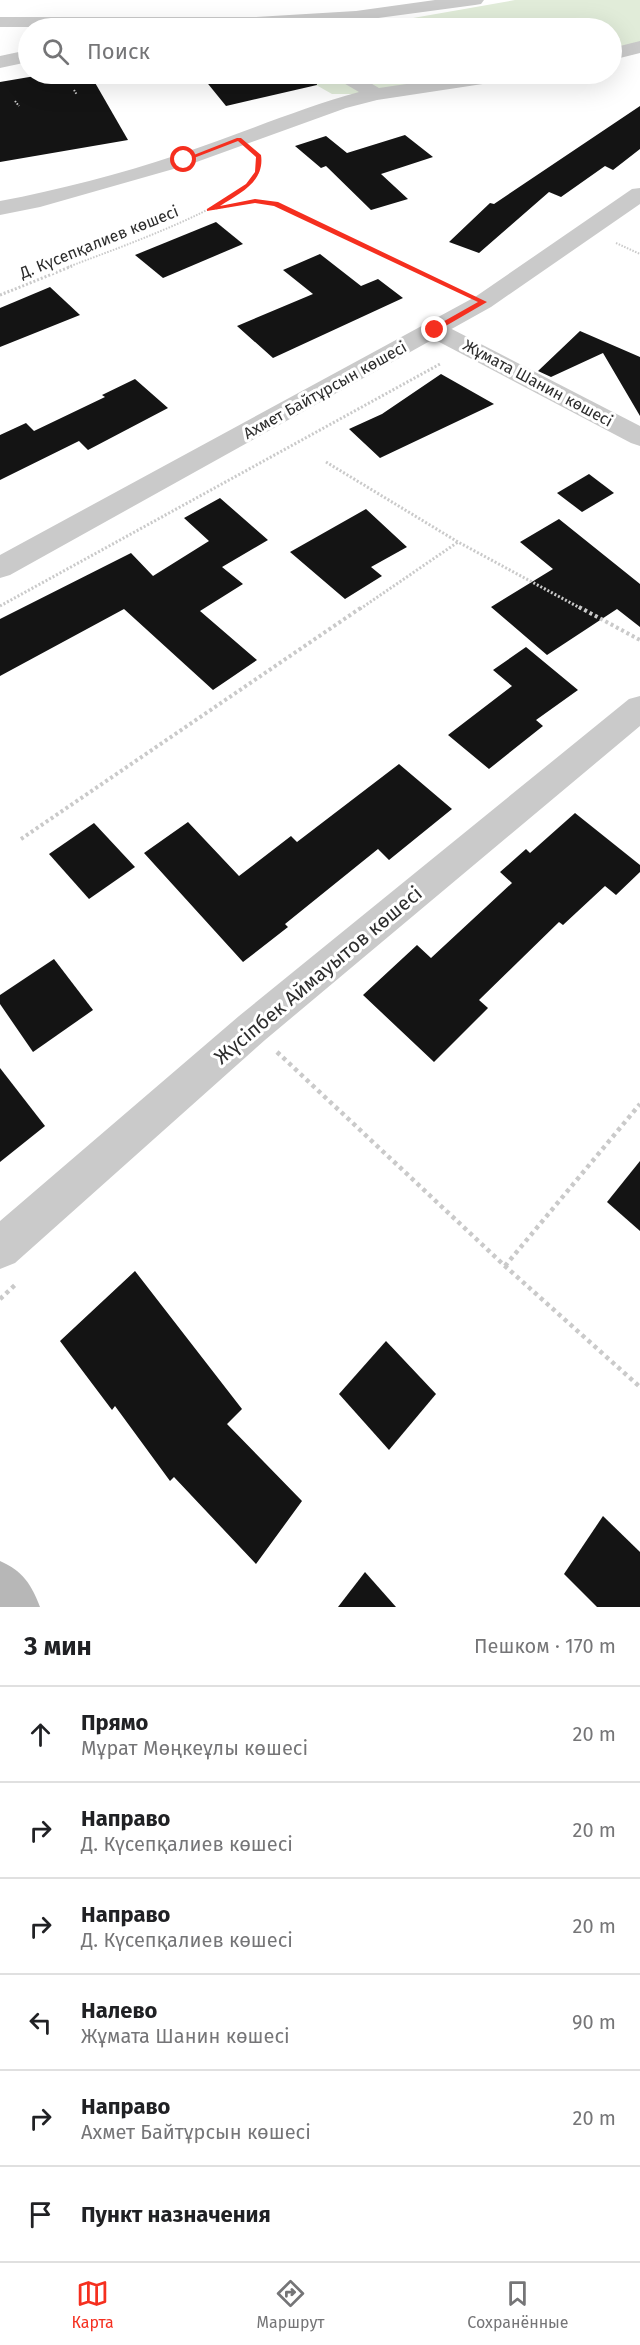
<!DOCTYPE html>
<html lang="ru">
<meta charset="utf-8">
<style>
:root{--surface:#fff;--page:#f6f6f6;--text:#202124;--muted:#757577;--line:#e0e0e0;--accent:#f52f1f}
body{margin:0;font-family:"Fira Sans",sans-serif;background:var(--page);color:var(--text)}
.stop{position:absolute;width:18px;height:18px;margin:-14px;border:4px solid #f52f1f;border-radius:50%;background:#fff}
.stop.end{background:#f52f1f;border-color:#fff;box-shadow:0 2px 6px #0008}
.list{margin:0;padding:0;list-style:none}
h2{display:flex;justify-content:space-between;align-items:center;height:78px;margin:0;padding:0 24px;font-size:26px}
h2 small{font-size:20px;font-weight:400;color:var(--muted)}
.list li{display:grid;grid-template-columns:39px 1fr auto;gap:18px;align-items:center;box-sizing:border-box;height:96px;padding:0 24px;border-top:2px solid var(--line)}
.list b{display:block;font-size:22px;white-space:nowrap}
.list p{margin:0;font-size:20px;white-space:nowrap;color:var(--muted)}
.list em{font-size:20px;font-style:normal;color:var(--muted)}
.icon{flex:none;width:33px;height:33px;fill:none;stroke:currentColor;stroke-width:2;stroke-linecap:round;stroke-linejoin:round}
.map{position:relative;flex:none;width:640px;height:1607px;overflow:hidden}
.search{position:absolute;background:var(--surface);box-shadow:0 6px 24px #0002;left:18px;right:18px;top:18px;height:66px;display:flex;align-items:center;gap:15px;box-sizing:border-box;padding:0 21px;border-radius:33px;color:var(--muted);font-size:22px}
.sheet{height:654px;background:var(--surface)}
nav{display:flex;justify-content:space-around;align-items:center;box-sizing:border-box;height:84px;border-top:2px solid var(--line);background:var(--surface);font-size:16px;color:var(--muted)}
nav a{display:grid;justify-items:center;gap:3px}
nav .on{color:var(--accent)}
.map>svg:first-child{display:block}
</style>
<div class="map">
<svg width="640" height="1607" viewBox="0 0 640 1607">
<rect width="100%" height="100%" fill="#fff"/>
<g fill="#e1ecd9">
<polygon points="515,0 640,0 640,47 612,54 612,28 356,28"/>
<polygon points="297,74 509,74 376,94 332,94"/>
</g>
<g fill="#141414">
<polygon points="47,74 90,74 128,140 0,162 0,82"/>
<polygon points="200,74 315,74 317,85 226,106"/>
<polygon points="640,106 640,149 613,170 605,166 561,197 549,192 479,253 449,242 490,203 494,204"/>
<polygon points="405,135 433,157 381,174 408,199 371,210 326,166 321,168 295,146 326,136 347,153"/>
<polygon points="216,222 243,244 163,278 135,255"/>
<polygon points="320,254 361,286 378,279 403,298 273,358 237,326 313,294 283,270"/>
<polygon points="50,287 80,315 0,347 0,308"/>
<polygon points="580,331 640,357 640,416 603,353 551,377 538,371"/>
<polygon points="441,374 494,404 380,458 349,429 382,414"/>
<polygon points="135,379 168,408 88,450 79,441 0,480 0,435 26,423 34,431 105,397 102,395"/>
<polygon points="589,474 614,493 582,512 557,493"/>
<polygon points="220,498 268,540 222,567 243,584 200,611 257,660 213,690 124,609 0,676 0,619 131,553 153,576 209,541 184,518"/>
<polygon points="366,509 407,547 371,567 382,576 345,599 290,552"/>
<polygon points="559,519 640,584 640,627 617,609 547,655 491,607 553,569 520,542"/>
<polygon points="526,647 578,690 536,720 543,726 489,769 448,735 512,686 493,670"/>
<polygon points="399,764 452,809 389,860 378,849 285,924 288,927 243,962 144,853 188,822 239,876 291,836 297,842"/>
<polygon points="575,813 640,865 640,872 616,895 605,886 563,925 559,922 479,1000 488,1008 434,1062 363,995 417,945 431,958 512,883 500,872 526,849 530,853"/>
<polygon points="94,823 135,867 89,899 49,854"/>
<polygon points="54,959 93,1010 33,1052 0,1004 0,995"/>
<polygon points="0,1068 45,1126 0,1162"/>
<polygon points="640,1161 640,1231 607,1202"/>
<polygon points="135,1271 242,1409 227,1424 302,1501 256,1564 174,1477 170,1481 115,1406 112,1410 60,1341"/>
<polygon points="386,1341 436,1394 389,1450 339,1394"/>
<polygon points="603,1516 640,1552 640,1607 597,1607 564,1574"/>
<polygon points="365,1572 396,1607 338,1607"/>
</g>
<g fill="none" stroke-linecap="round" stroke-linejoin="round">
<g stroke="#cacaca" stroke-width="2" stroke-dasharray="1.5 1.5" stroke-linecap="butt">
<polyline points="74,90 77,95"/>
<polyline points="15,101 19,106"/>
<polyline points="213,209 255,201 276,204 409,267"/>
<polyline points="616,243 640,254"/>
<path d="M68 267C104 253 246 204 258 172 259 168 259 162 259 158"/>
</g>
<g stroke="#cacaca" stroke-width="3" stroke-dasharray="2 2" stroke-linecap="butt">
<polyline points="406,266 453,288"/>
<polyline points="0,295 72,266"/>
<polyline points="326,462 458,542 582,609"/>
<polyline points="0,606 440,364"/>
<polyline points="360,609 458,542"/>
</g>
<g stroke="#cacaca" stroke-width="4" stroke-dasharray="3 3" stroke-linecap="butt">
<polyline points="579,607 640,640"/>
<polyline points="21,839 362,607"/>
</g>
<g stroke="#cacaca" stroke-width="4.5" stroke-dasharray="4 4" stroke-linecap="butt">
<polyline points="277,1052 505,1266 640,1387"/>
<polyline points="505,1266 640,1104"/>
<polyline points="0,1299 17,1283"/>
</g>
<g fill="#cacaca" fill-rule="evenodd">
<polygon points="435,0 484,0 481,4 475,5 356,21 256,27 0,27 0,17 256,17 356,11"/>
<polygon points="640,41 640,53 612,60 612,48"/>
<polygon points="28,50 28,62 0,68 0,56"/>
<path d="M333 74H355L379 88 474 74H519L516 78 509 80 377 100 346 108 191 164 40 207 0 215V201C59 190 120 174 177 155 238 135 297 109 359 92L335 78Z"/>
<polygon points="435,323 444,325 640,426 640,446 631,443 426,335 423,330 426,325"/>
<polygon points="640,696 640,726 265,1040 15,1263 0,1269 0,1221 239,1016 629,699"/>
</g>
<polygon fill="#cacaca" fill-rule="evenodd" points="640,188 640,204 491,307 10,575 0,578 0,555 475,297 632,189"/>
<path fill="#b7b7b7" fill-rule="evenodd" d="M0 1561C23 1571 31 1584 40 1607H0Z"/>
</g>
<path fill="#f52f1f" d="M237 138H241L261 155C265 182 240 193 220 206L255 199 278 202 487 302 437 331H432V328L478 302 274 206 255 203 207 211V209L246 184 255 172 256 157 238 141 186 161 181 160Z"/>
<g text-anchor="middle" dominant-baseline="central" stroke-width="6" stroke-linejoin="round" paint-order="stroke">
<g font-size="16" fill="#2d2d2d" stroke="#fff">
<text transform="translate(99 242) rotate(-22)">Д. Күсепқалиев көшесі</text>
<text transform="translate(538 383) rotate(28)">Жұмата Шанин көшесі</text>
<text transform="translate(325 390) rotate(-29)">Ахмет Байтұрсын көшесі</text>
</g>
<g font-size="20" fill="#2d2d2d" stroke="#fff">
<text transform="translate(318 975) rotate(-40)">Жүсіпбек Аймауытов көшесі</text>
</g>
</g>
</svg>
<div class="stop" style="left:184px;top:160px"></div>
<div class="stop end" style="left:435px;top:330px"></div>
<div class="search"><svg class="icon" aria-label="search" viewBox="0 0 24 24"><circle cx="10" cy="10" r="6"/><path d="M15 15l6 6"/></svg>Поиск</div>
</div>
<section class="sheet">
<h2>3 мин<small>Пешком · 170 m</small></h2>
<ul class="list">
<li><svg class="icon" aria-label="ahead" viewBox="0 0 24 24"><path d="M12 20V5M6 11l6-6 6 6"/></svg><div><b>Прямо</b><p>Мұрат Мөңкеұлы көшесі</p></div><em>20 m</em></li>
<li><svg class="icon" aria-label="right" viewBox="0 0 24 24"><path d="M7 20v-9h11M14 6l5 5-5 5"/></svg><div><b>Направо</b><p>Д. Күсепқалиев көшесі</p></div><em>20 m</em></li>
<li><svg class="icon" aria-label="right" viewBox="0 0 24 24"><path d="M7 20v-9h11M14 6l5 5-5 5"/></svg><div><b>Направо</b><p>Д. Күсепқалиев көшесі</p></div><em>20 m</em></li>
<li><svg class="icon" aria-label="left" viewBox="0 0 24 24"><path d="M17 20v-9H6M10 6l-5 5 5 5"/></svg><div><b>Налево</b><p>Жұмата Шанин көшесі</p></div><em>90 m</em></li>
<li><svg class="icon" aria-label="right" viewBox="0 0 24 24"><path d="M7 20v-9h11M14 6l5 5-5 5"/></svg><div><b>Направо</b><p>Ахмет Байтұрсын көшесі</p></div><em>20 m</em></li>
<li><svg class="icon" aria-label="arrive" viewBox="0 0 24 24"><path d="M6 21V4h12l-3 4 3 4H6"/></svg><div><b>Пункт назначения</b></div></li>
</ul>
</section>
<nav>
<a class="on"><svg class="icon" aria-label="map" viewBox="0 0 24 24"><path d="M3 6l6-2 6 2 6-2v14l-6 2-6-2-6 2zM9 4v14M15 6v14"/></svg>Карта</a>
<a><svg class="icon" aria-label="directions" viewBox="0 0 24 24"><path d="M12 3l9 9-9 9-9-9zM9 14v-3h6M13 9l2 2-2 2"/></svg>Маршрут</a>
<a><svg class="icon" aria-label="saved" viewBox="0 0 24 24"><path d="M7 4h10v16l-5-4-5 4z"/></svg>Сохранённые</a>
</nav>
